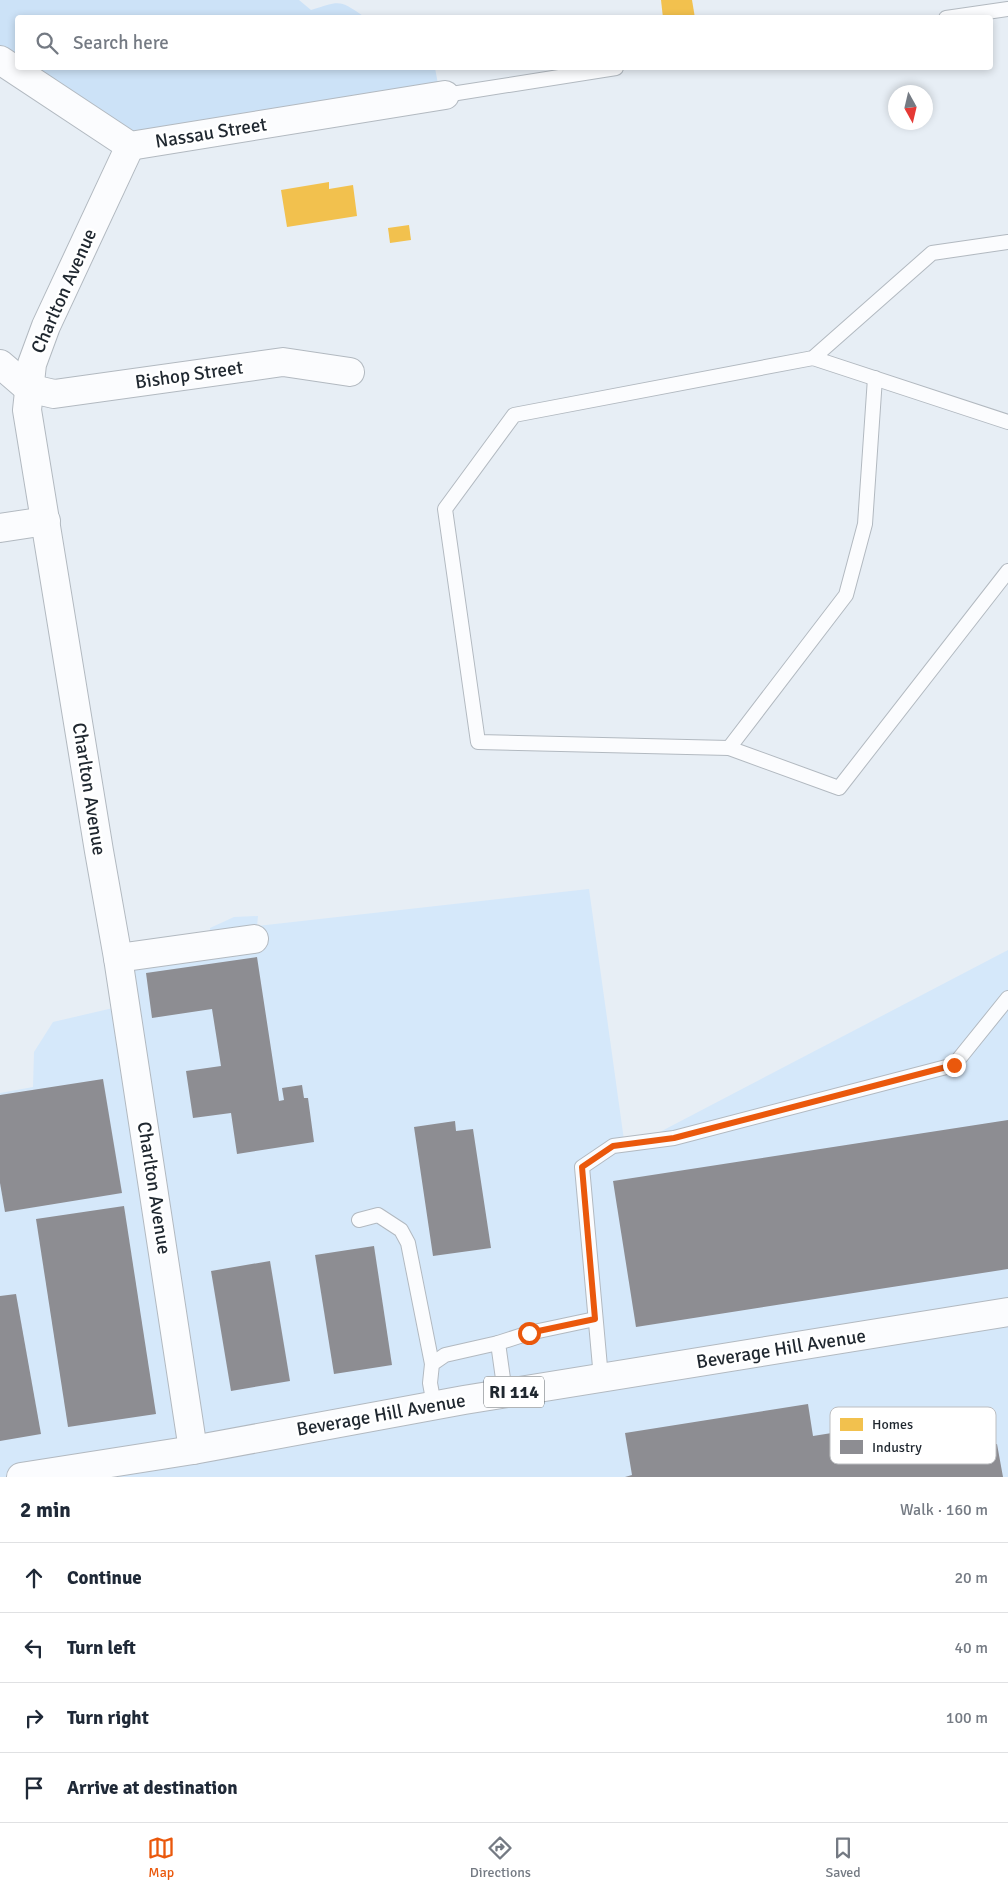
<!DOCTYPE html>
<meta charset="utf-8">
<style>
:root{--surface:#fff;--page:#f2f2f3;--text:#1f2937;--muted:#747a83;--line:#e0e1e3;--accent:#ea580c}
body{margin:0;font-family:Signika,sans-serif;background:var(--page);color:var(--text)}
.compass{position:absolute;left:888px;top:85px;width:45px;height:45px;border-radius:50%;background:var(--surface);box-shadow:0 2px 8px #0003;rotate:172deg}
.stop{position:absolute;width:15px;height:15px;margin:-11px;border:4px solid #ea580c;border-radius:50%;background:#fff}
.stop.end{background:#ea580c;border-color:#fff;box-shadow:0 1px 5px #0008}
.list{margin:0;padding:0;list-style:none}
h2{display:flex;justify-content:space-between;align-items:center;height:65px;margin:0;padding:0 20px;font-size:21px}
h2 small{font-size:16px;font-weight:400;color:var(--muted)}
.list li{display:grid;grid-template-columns:32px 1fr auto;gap:15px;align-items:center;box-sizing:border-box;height:70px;padding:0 20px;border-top:1px solid var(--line)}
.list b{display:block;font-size:19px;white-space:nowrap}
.list em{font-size:16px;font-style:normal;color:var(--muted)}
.icon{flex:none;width:28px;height:28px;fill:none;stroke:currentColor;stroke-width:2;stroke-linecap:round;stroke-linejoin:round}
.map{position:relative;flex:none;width:1008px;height:1477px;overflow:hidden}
.search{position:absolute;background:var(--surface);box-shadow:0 2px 8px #0003;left:15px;right:15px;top:15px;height:55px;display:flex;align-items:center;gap:12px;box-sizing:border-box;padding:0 18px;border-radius:5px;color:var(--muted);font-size:19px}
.sheet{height:345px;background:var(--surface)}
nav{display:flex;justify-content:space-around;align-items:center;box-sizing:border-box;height:70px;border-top:1px solid var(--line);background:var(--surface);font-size:14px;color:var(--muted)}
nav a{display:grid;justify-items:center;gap:2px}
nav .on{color:var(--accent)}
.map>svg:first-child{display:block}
</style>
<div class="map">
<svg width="1008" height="1477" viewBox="0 0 1008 1477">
<rect width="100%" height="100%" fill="#e7eef5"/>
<polygon fill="#d5e8fa" points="589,889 624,1140 656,1134 1008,950 1008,1477 0,1477 0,1093 33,1087 34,1052 53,1022 113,1008 108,945 210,931 210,928 234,917 258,916 257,926"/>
<path fill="#cce2f7" d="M0 0H299L311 10C342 0 339 0 365 17L18 18V68H435L438 84 134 139 0 58Z"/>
<g fill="#f2c14e">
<polygon points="661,0 692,0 695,18 663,18"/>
<polygon points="329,182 329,189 353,185 357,216 287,227 281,190"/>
<polygon points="409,225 411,240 390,243 388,228"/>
</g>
<g fill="#8d8d92">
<polygon points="257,957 279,1101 284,1100 282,1088 302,1085 304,1098 308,1098 314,1142 237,1154 231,1113 193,1118 186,1071 221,1066 212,1009 152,1018 146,973"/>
<polygon points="103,1079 122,1193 5,1212 0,1183 0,1095"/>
<polygon points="1008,1120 1008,1269 636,1327 613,1181"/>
<polygon points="455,1121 456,1131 473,1129 491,1248 433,1256 414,1127"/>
<polygon points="124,1206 156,1414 68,1427 36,1219"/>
<polygon points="374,1246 392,1365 334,1374 315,1255"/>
<polygon points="270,1261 290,1381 231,1391 211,1271"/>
<polygon points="16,1294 41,1434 0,1441 0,1296"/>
<polygon points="808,1404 813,1436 957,1413 963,1449 997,1444 1003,1477 625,1477 632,1475 625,1433"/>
</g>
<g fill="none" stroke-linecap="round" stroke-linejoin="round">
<defs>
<g id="lane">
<polyline points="946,18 1008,9"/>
<polyline points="445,95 616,68"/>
<polyline points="1008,242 932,253 813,358 514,415 445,509 478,742 729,748 839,788 1008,571"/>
<polyline points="813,358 1008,422"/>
<polyline points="729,748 846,595 865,524 875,378"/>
<polyline points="359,1220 378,1215 401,1230 408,1243 432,1364"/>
<polyline points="601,1378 582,1167 613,1146 674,1138 954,1065 1008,998"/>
<polyline points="505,1393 498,1343 529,1333 595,1319"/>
<polyline points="434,1405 430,1383 432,1364 445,1355 498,1343"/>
</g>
<g id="street">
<polyline points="0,60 130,146 445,95"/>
<polyline points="130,146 46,326 32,364 27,410 99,851 118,958 193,1450"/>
<polyline points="0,364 28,388 54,394 283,362 350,372"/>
<polyline points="0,528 46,521"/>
<polyline points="118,958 254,939"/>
</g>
<polyline id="primary" points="21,1477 193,1450 464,1400 1008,1312"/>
</defs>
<use href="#lane" stroke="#b2b9c0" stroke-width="16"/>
<use href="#street" stroke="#b2b9c0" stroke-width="30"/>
<use href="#primary" stroke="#b2b9c0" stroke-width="30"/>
<use href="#lane" stroke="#fbfcfe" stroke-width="14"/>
<use href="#street" stroke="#fbfcfe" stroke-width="28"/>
<use href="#primary" stroke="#fbfcfe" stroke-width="28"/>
</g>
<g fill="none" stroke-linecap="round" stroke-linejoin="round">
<polyline stroke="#ea580c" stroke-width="6" points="529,1333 595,1319 582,1167 613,1146 674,1138 954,1065"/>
</g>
<g text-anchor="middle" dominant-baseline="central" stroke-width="5" stroke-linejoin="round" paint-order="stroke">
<rect fill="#fff" stroke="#62686d" stroke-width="1" x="484" y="1376.5" width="60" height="31" rx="4"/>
<g font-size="18" font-weight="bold" fill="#1f272f">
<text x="514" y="1392">RI 114</text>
</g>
<g font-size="19" fill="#1f272f" stroke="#fff">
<text transform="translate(211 133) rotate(-9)">Nassau Street</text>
<text transform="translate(64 291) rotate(-66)">Charlton Avenue</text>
<text transform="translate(189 375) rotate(-8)">Bishop Street</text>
<text transform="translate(89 789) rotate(81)">Charlton Avenue</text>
<text transform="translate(154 1188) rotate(81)">Charlton Avenue</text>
<text transform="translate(781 1349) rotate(-9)">Beverage Hill Avenue</text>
<text transform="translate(381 1415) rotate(-10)">Beverage Hill Avenue</text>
</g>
</g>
<rect x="830" y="1407" width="166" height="57" rx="8" fill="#fff" stroke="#bcbec1" stroke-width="1"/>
<rect x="840" y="1418" width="23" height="13" fill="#f2c14e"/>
<rect x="840" y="1440" width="23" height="14" fill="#8d8d92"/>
<g font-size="14" fill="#1f272f">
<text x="872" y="1429">Homes</text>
<text x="872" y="1452">Industry</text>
</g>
</svg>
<svg class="compass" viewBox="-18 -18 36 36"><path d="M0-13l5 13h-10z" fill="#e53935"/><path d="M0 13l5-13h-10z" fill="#747a83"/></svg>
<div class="stop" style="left:529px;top:1333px"></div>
<div class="stop end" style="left:954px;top:1065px"></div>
<div class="search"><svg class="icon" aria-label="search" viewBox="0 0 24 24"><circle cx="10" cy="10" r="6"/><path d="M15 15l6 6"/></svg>Search here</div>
</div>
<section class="sheet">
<h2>2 min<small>Walk · 160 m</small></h2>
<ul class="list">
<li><svg class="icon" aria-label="ahead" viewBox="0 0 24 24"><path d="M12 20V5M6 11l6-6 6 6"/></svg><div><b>Continue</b></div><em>20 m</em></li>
<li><svg class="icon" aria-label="left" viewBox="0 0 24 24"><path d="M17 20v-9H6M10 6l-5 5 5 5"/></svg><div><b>Turn left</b></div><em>40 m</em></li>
<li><svg class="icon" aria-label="right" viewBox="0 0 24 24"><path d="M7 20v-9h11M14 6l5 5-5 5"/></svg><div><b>Turn right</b></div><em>100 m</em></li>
<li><svg class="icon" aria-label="arrive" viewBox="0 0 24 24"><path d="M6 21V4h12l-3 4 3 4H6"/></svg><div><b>Arrive at destination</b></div></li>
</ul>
</section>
<nav>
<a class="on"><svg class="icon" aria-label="map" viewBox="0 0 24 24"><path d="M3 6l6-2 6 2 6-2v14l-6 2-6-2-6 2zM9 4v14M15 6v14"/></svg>Map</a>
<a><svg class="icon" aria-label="directions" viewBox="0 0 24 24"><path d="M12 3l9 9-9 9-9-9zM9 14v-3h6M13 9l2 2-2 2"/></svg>Directions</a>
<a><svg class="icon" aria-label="saved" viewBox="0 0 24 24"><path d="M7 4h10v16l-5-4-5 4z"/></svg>Saved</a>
</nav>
